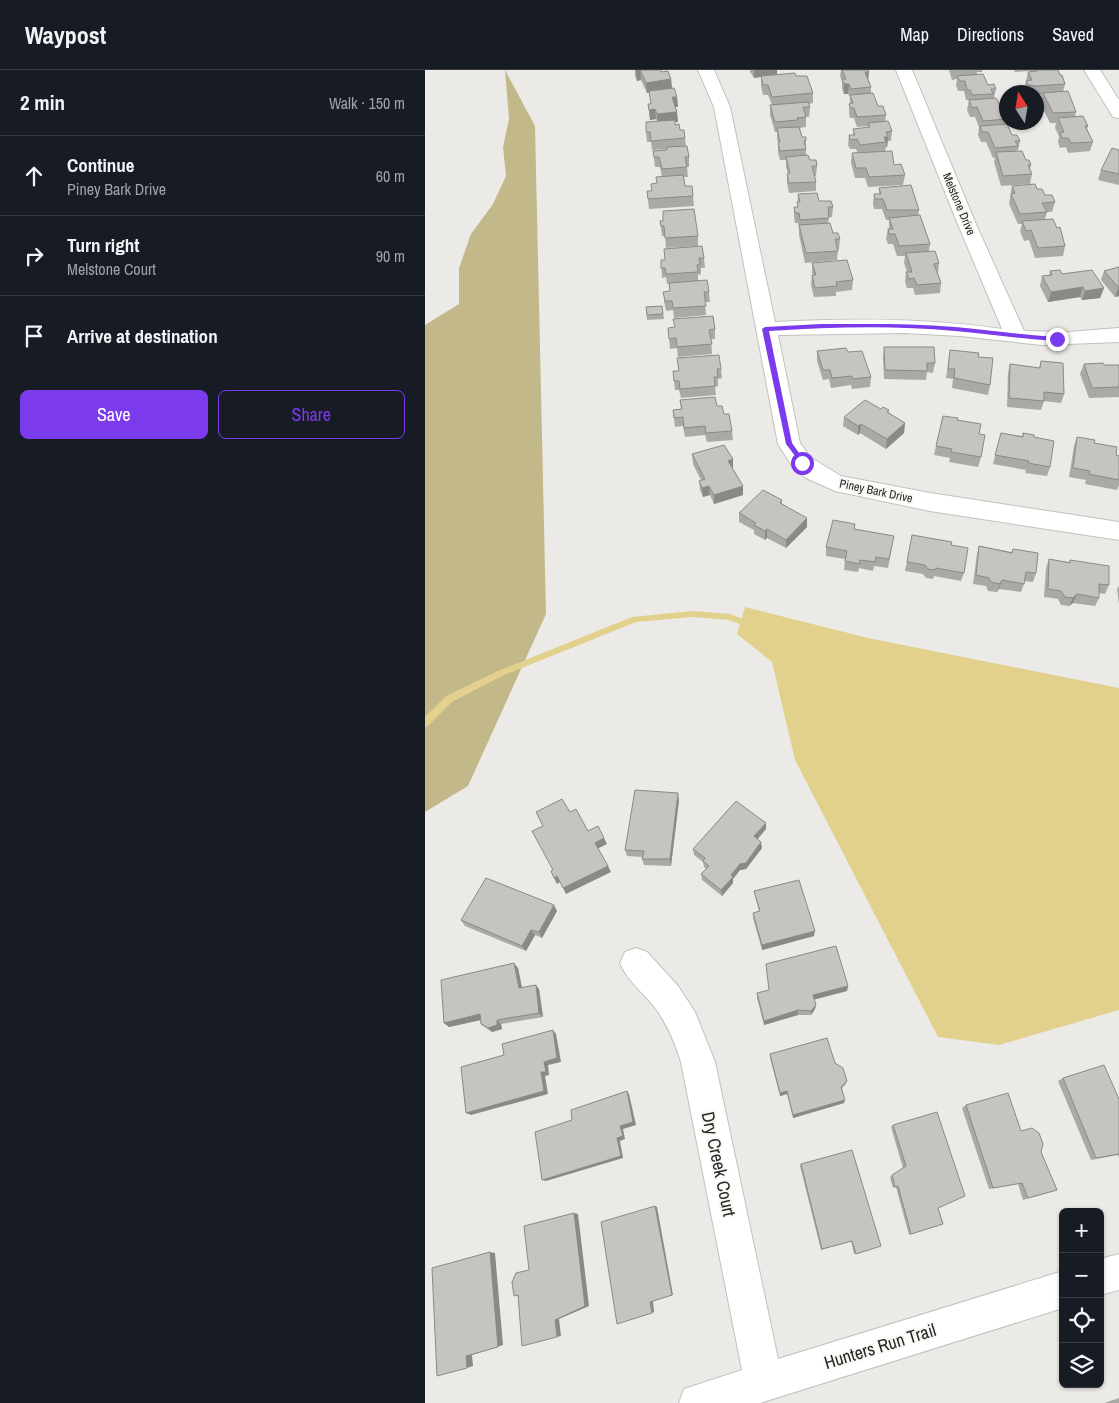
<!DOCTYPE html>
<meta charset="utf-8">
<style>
:root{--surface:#171b24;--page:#20242c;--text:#f1f3f6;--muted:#9ea1a6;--line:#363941;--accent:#7c3aed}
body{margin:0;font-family:"Archivo Narrow",sans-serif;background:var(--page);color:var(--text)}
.controls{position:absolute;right:15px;bottom:15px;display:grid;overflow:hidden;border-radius:8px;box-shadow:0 1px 4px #0004}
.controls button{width:45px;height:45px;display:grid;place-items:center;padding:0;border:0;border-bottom:1px solid var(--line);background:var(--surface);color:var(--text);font:25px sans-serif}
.compass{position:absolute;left:574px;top:15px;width:45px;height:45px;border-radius:50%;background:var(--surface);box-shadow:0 1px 4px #0004;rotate:348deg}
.stop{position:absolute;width:15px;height:15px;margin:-11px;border:4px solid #7c3aed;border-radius:50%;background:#fff}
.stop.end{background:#7c3aed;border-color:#fff;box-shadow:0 1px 5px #0008}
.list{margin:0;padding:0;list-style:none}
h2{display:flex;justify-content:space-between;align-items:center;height:65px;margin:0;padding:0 20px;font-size:21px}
h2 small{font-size:16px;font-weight:400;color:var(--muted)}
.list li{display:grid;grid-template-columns:32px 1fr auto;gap:15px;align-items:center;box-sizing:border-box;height:80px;padding:0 20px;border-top:1px solid var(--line)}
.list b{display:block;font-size:19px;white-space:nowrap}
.list p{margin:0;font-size:16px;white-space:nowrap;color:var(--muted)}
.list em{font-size:16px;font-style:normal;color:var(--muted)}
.actions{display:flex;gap:10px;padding:15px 20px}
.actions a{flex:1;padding:11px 0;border:1px solid var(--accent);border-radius:8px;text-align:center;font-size:18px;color:var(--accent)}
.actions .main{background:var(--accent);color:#fff}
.icon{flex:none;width:28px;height:28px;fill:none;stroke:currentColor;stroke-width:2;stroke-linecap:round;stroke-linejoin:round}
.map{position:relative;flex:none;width:694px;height:1333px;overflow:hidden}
header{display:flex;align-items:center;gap:30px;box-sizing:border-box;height:70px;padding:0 25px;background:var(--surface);border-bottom:1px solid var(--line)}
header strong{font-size:24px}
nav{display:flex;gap:28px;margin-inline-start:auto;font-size:18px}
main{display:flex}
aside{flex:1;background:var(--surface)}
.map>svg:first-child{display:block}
</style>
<header>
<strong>Waypost</strong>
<nav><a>Map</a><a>Directions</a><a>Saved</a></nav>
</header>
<main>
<aside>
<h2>2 min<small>Walk · 150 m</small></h2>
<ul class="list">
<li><svg class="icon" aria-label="ahead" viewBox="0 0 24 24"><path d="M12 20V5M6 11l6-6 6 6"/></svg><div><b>Continue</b><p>Piney Bark Drive</p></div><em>60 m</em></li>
<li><svg class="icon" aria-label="right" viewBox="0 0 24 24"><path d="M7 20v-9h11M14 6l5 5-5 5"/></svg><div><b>Turn right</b><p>Melstone Court</p></div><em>90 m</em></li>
<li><svg class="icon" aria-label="arrive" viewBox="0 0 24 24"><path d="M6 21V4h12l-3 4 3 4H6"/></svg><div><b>Arrive at destination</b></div></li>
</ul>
<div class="actions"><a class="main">Save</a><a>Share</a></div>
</aside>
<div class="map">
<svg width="694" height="1333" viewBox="0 0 694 1333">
<rect width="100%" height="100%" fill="#ebeae6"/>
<polygon fill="#c2b88a" points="80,0 110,56 121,544 43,716 0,742 0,255 34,234 34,198 46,164 68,134 81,106 78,77 84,49"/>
<polygon fill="#e1d18c" points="320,537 443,568 694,618 694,940 574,975 513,967 370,690 347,592 312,564"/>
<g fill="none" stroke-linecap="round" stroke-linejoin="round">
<polygon fill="#e1d18c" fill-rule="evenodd" points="267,541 305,544 330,554 331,556 327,559 304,550 267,547 211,552 79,605 27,632 3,656 0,657 0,647 21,626 73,601 207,547"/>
<defs>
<g id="minor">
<path d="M273 0H289L305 37 350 252C426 248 502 248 577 259L532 152 471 0H487L550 152 599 261 643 262 694 258V272L617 275 535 266 480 263 353 265 375 373 385 387 416 406 505 423 694 452V470L505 441 410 421 381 408 369 399 353 374 289 37Z"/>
<polygon points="659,0 675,0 694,30 694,48 688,47"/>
<path d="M211 878 222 882 253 916 270 942 290 992 353 1289 638 1201V1238L335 1333H254L259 1319 317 1300 256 992C250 973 243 956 231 939 219 923 203 912 195 893L200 882Z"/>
<polygon points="694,1184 694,1220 675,1225 675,1189"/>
</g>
</defs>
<use href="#minor" stroke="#c2c1bd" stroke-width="2"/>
<use href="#minor" fill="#fff" fill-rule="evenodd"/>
</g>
<g fill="#a9a9a5">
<polygon points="210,0 236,0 236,2 246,9 247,19 252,27 253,37 250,37 252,42 253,52 250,52 250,55 255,60 260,68 261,76 264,87 264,97 262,97 263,107 259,107 260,116 268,126 269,136 224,139 222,121 227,121 237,107 235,97 230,97 228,81 242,79 227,80 226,72 222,72 221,62 232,51 231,49 225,50 223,34 226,34 224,22 222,23 216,10 212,11 210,6"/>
<polygon points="325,0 352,0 352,4 371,6 388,23 388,33 384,34 385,37 384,47 381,47 381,57 375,58 377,67 381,70 381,85 385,90 392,96 391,106 389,106 391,112 391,121 364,123 362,113 362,104 363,104 361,97 361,90 355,90 353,83 353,73 352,68 352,62 350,62 345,45 345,35 347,35 343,25 338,25 336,16 336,7 329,8 325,2"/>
<polygon points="416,0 443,0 443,10 446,17 446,24 453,36 461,45 460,51 467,61 466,71 463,71 462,77 461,77 460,81 469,95 480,105 478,115 443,117 440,108 430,108 426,93 427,83 433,83 431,79 425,79 423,75 424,65 428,65 428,59 442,58 443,56 432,57 429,48 425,48 424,43 425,27 423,24 419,24 417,19 417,11 415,6"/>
<polygon points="524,0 557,0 557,2 552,2 552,4 563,15 571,19 569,28 575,35 580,40 579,44 582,49 581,54 587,65 595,71 593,80 591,81 606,95 605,100 607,104 605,114 576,116 569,92 570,88 568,88 561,72 556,72 553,65 554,57 550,47 545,47 542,40 544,30 541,30 539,21 533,21 531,15 532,9 527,10"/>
<polygon points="589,0 633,0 640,14 638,22 651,42 650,47 663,56 662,59 668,72 665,81 643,83 641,77 635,78 633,72 634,66 630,58 631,53 625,53 615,33 617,25 612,26 612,22 600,22 599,20 603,2 606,2 605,1 590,2"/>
<polygon points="694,80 694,115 673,110 676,100"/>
<polygon points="587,116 612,119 630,132 627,142 622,142 620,149 640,176 638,186 610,188 604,170 599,171 595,161 597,154 593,154 584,134"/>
<polygon points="454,118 494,140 493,146 505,174 504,181 514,193 513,203 516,213 515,223 490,225 488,218 482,218 480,212 481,202 482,202 479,193 480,186 472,186 468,174 463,174 461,169 463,159 464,159 464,150 461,150 457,139 449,139 448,134 449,124 454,124"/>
<polygon points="373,124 394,131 408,137 407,147 404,147 403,153 408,163 415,169 414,179 413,179 412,190 380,193 374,165 374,157 373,153 370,153 369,147 369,137 372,137"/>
<polygon points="235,151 273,166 273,176 241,178 240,166 237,166"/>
<polygon points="279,188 280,198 276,198 276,204 273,205 273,210 284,222 285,232 280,232 281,245 249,248 248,240 241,241 239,231 245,221 244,214 242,214 241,207 237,208 236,190"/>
<polygon points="387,193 428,210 427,220 411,222 411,226 389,227 386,215 387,205 388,205 387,203"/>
<polygon points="694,197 694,226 690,227 676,210 679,201"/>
<polygon points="625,201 637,204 679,218 675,228 657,230 655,227 623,232 615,216 617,206 624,206"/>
<polygon points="237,236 239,249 222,250 221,237"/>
<polygon points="243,258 290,259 290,269 286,269 287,284 253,287 252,278 245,279"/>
<polygon points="459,277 510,293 508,303 502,302 501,310 459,309 458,287"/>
<polygon points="525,280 553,287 565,315 563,325 527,318 528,309 521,308"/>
<polygon points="392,281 423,282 446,307 445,317 427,319 426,315 406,318 404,309 398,310 392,291"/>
<polygon points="616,291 639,324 636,333 619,331 616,340 582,337 583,303 585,294 614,298"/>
<polygon points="659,294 679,295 694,295 694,327 664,328 655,304"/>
<polygon points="296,299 297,308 293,309 293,316 290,317 291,325 256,328 254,320 250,320 248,301"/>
<polygon points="255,330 292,336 299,344 307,361 308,370 282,372 280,365 260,367 258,356 250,357 248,340 256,339"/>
<polygon points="456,339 464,340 464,344 480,353 479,363 461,379 435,363 433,365 418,356 419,347"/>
<polygon points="518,346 532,350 554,364 556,387 553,397 524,392 525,388 509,385"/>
<polygon points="576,363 597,366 598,363 609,367 625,397 622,406 600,403 601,400 568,394"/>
<polygon points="652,367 669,373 691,385 694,386 694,415 692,420 660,414 661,410 644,407 649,376"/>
<polygon points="267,384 308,399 318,416 318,425 289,434 285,425 278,427 275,420 274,411 276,410 268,394"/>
<polygon points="357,430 357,434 382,457 361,478 342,468 340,470 329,464 329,460 314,452 314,443"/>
<polygon points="430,454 430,459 469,466 463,498 449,496 448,501 434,498 433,502 419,500 420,489 401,486 401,477"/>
<polygon points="487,465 526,475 539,503 536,511 509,506 508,509 501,508 498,504 480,501"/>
<polygon points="554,476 587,482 588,479 611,503 608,512 600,511 596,522 574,519 572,522 563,521 561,516 548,514 552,484"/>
<polygon points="624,489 644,492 645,490 684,515 680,524 674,523 674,528 670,536 648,533 644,536 636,535 633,529 619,527 621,498"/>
<polygon points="694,516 694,534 692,519"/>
<polygon points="254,730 246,796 219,795 217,789 218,787 202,786 200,780"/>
<polygon points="341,759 333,769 337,778 321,799 315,800 308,809 308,813 297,826 277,810 276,804 281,799 279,797 278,792 269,785 268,779"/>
<polygon points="329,821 389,866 337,880 328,848 328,843 334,841 330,826"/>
<polygon points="132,841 117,868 110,865 101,881 40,856 36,850"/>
<polygon points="341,894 423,916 422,921 389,929 391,935 390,939 386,945 373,945 339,955 332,928 332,923 344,920"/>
<polygon points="93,898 97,918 114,919 118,947 76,954 77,959 67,962 61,958 56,954 56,950 24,957 19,953"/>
<polygon points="345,984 410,993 422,1011 421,1014 417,1018 419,1033 368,1048 362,1024 355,1026 345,988"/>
<polygon points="638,1008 694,1029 694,1088 693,1085 666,1090 633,1011"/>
<polygon points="541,1035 596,1061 616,1082 632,1120 598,1130 593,1114 564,1119 537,1038"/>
<polygon points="468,1055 513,1138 518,1154 484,1165 471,1117 468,1118 465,1107 478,1098 466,1057"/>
<polygon points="376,1094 456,1176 429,1184 426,1171 396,1180 375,1096"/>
<polygon points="694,1328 694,1333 679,1333"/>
</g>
<g fill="#8a8986">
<polygon points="215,0 216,10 212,11 211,1"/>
<polygon points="329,0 352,0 352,4 329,8"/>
<polygon points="440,2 444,2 443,12"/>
<polygon points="246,9 247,19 222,23 221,13"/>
<polygon points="419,14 424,14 423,24 419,24"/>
<polygon points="247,27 252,27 253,37 248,37"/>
<polygon points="230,39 231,49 225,50 224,40"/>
<polygon points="252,42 253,52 232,54 232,44"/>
<polygon points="459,67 463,67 462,77 461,77 461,72"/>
<polygon points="658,217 655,227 623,232 626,222"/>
<polygon points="694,217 694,226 690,227"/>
<polygon points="679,218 675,228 657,230 660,221"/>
<polygon points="480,353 479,363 461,379 462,369"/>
<polygon points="436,354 435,363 433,365 433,356"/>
<polygon points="308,389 308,399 303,391"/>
<polygon points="284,416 285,425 278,427 277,418"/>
<polygon points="318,416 318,425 289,434 289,425"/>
<polygon points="382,448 382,457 361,478 361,470"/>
<polygon points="342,459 342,468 340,470 340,461"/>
<polygon points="577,510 574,519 572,522 575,514"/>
<polygon points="652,524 648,533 644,536 648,528"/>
<polygon points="253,723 254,730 246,796 245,789"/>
<polygon points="341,753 341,759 329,772 329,766"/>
<polygon points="179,768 182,774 172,779 170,773"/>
<polygon points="336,772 337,778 321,799 315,800 308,809 308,813 297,826 296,820 306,805 315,794"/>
<polygon points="183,796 186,802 141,824 138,818"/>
<polygon points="132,806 135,812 132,814 129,808"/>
<polygon points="129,835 132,841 117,868 114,862"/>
<polygon points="106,860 110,865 101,881 97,876"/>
<polygon points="390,861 389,866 337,880 337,875"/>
<polygon points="89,893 93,898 98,923 94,918"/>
<polygon points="111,915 114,919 118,947 114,943"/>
<polygon points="423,916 422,921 388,930 388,925"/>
<polygon points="391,935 390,939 386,945 386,941"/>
<polygon points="373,940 373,945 339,955 339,951"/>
<polygon points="55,944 60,949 24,957 19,953"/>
<polygon points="72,950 76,954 77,959 67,962 63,958"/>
<polygon points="128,960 131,964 136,992 123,995 124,1005 120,1006 123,1024 46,1045 41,1043 119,992"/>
<polygon points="202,1021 204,1024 211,1055 198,1059 200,1069 195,1071 198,1088 121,1111 117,1110 192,1068"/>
<polygon points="362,1021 362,1024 355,1026 355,1023"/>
<polygon points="420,1030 419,1033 368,1048 368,1045"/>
<polygon points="230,1136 232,1137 248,1225 228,1231 229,1242 227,1243 225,1232"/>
<polygon points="149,1143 153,1144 164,1236 134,1249 136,1266 132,1267 130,1250"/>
<polygon points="65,1182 70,1183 78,1275 47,1285 48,1296 42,1298 41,1286"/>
</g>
<g fill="#c5c4c0" stroke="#8a8986">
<polygon points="211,0 236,0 236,2 243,1 246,9 221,13 215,0 211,1"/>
<polygon points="417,0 443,0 444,2 440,2 446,17 426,19 424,14 419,14 417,9 421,9"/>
<polygon points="611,0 633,0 635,5 637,5 640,14 610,16 603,15 601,11 607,10 603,2 612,1"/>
<polygon points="370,3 371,6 382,6 388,23 347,27 343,15 338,15 336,6"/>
<polygon points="558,4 563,15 569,14 571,19 566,19 568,24 547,25 545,20 542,20 540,11 535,11 532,6"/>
<polygon points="249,18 252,27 247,27 252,42 232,44 230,39 224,40 223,34 226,34 224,21"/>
<polygon points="643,21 651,42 628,43 618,23"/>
<polygon points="448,23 453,36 458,36 461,45 432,47 429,38 425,38 424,34 428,33 425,25"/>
<polygon points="571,28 575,35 578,35 580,40 577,40 582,49 558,51 552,37 547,38 544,30"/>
<polygon points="383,32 385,37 378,37 381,47 372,48 373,50 350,52 345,35"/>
<polygon points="658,46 663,56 660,56 668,72 646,73 643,68 637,68 635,63 639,62 633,48"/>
<polygon points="250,50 250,55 254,54 255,60 259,60 260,68 226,71 225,62 221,62 221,52"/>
<polygon points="463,51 467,61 461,62 463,67 459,67 461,72 435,75 432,69 425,70 424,65 430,65 428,59 445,57 443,53"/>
<polygon points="582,54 587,65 592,65 595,71 590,71 593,76 570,78 563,62 557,62 555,56"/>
<polygon points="374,57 377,67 381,67 381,70 379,71 381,79 355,81 353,73 355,72 352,58"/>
<polygon points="262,76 264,87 260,87 262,97 237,99 234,87 229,87 228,81 242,80 242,77"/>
<polygon points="687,78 694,80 694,104 676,100"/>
<polygon points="467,81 469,95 476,94 480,105 444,107 441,98 431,98 427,83"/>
<polygon points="597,81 601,90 604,90 606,95 603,95 607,104 578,106 571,82"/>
<polygon points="383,85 385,90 391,90 392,96 387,96 391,112 364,113 362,104 365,103 361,87"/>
<polygon points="258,105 260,116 267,116 268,126 223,129 222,121 227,121 226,114 232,113 231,107"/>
<polygon points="610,114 612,119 617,119 620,125 627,125 630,132 617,133 622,142 595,144 586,124 590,123 587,116"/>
<polygon points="486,115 494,140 462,140 458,129 450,129 449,124 456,124 454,118"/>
<polygon points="392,123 394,131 406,131 408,137 403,137 404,148 375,150 374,143 370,143 369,137 373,137 372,132 375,132 373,124"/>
<polygon points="269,139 273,166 240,168 239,156 236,156 235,151 238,151 238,141"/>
<polygon points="495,145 505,174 474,176 470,164 464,164 463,159 468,159 464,148"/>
<polygon points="628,149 632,158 635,157 640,176 613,178 606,160 601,161 597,151"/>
<polygon points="405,153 408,163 413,163 415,169 410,169 413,181 381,183 374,155"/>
<polygon points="277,176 279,188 274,188 275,194 272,195 273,202 241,204 240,198 236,198 236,190 240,190 239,179"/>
<polygon points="510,181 514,193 509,194 516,213 492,215 489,208 484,209 481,202 487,202 481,183"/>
<polygon points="422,190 428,210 411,212 412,216 390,218 387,205 391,205 387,193"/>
<polygon points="694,197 694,218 679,201"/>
<polygon points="635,200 637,204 667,200 679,218 660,221 658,217 626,222 617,206 627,205 625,201"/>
<polygon points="282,210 284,222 279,222 281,236 248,238 247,231 240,231 238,222 245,221 244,213"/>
<polygon points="237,236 238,244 222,245 221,237"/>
<polygon points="288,246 290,259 284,260 287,274 252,277 251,268 244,269 243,258 250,257 248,249"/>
<polygon points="459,277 509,277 510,293 502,293 502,301 460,300"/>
<polygon points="421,278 423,282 437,281 446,307 428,309 427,306 407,308 405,300 398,300 392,281"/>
<polygon points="525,280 554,283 553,287 568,288 565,315 529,308 530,299 523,299"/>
<polygon points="294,285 296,299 292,299 293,307 289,307 290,316 255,319 254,311 249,311 248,301 254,301 252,288"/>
<polygon points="616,291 638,293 639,324 619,322 619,331 584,328 585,294 615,298"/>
<polygon points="678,293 679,295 694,295 694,317 667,318 659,294"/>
<polygon points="290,327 292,336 297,336 299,344 304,344 307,361 281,363 280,356 259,358 258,347 249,348 248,340 257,339 255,330"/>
<polygon points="440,330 456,339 458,337 464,340 462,342 480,353 462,369 436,354 433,356 419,347"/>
<polygon points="518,346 533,348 532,350 556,354 554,364 560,365 556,387 526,382 527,379 511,376"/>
<polygon points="576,363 598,367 598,363 609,365 609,367 629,371 625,397 603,393 604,391 570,385"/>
<polygon points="652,367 670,370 669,373 692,377 691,385 694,386 694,410 664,404 665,401 648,398"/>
<polygon points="299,375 308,389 303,391 318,416 289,425 284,416 277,418 274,411 280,409 267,384"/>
<polygon points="338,420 357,430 355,433 382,448 361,470 342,459 340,461 329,455 331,453 314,443"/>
<polygon points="408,450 430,454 429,459 469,466 464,489 451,487 450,492 435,490 434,494 420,491 422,481 401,477"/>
<polygon points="487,465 527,472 526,475 543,478 539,503 511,498 510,500 503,499 500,495 482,492"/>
<polygon points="554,476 587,483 588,479 613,483 611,503 601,502 599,514 577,510 575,514 566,512 564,508 551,505"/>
<polygon points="624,489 645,493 645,490 684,496 684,515 674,514 674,528 652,524 648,528 640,527 636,521 623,519"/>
<polygon points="210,720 253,723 245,789 217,789 219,781 200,780"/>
<polygon points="137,729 145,742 151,739 163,761 173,756 179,768 170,773 183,796 138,818 132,806 129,808 126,801 128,800 107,761 118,756 111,742"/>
<polygon points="311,731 341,753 329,766 336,772 321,793 315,794 306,805 308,807 296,820 276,804 284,796 278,791 280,788 268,779"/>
<polygon points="61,808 129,835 114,862 106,860 97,876 36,850"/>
<polygon points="374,810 390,861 337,875 328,843 335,841 329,821"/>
<polygon points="411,876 423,916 388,925 391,935 386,941 373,940 339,951 332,923 344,920 341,894"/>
<polygon points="89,893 94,918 111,915 114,943 72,950 72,955 63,958 56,954 55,944 19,953 16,910"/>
<polygon points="128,960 132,988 119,992 121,1002 116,1002 119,1021 41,1043 36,997 79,985 77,974"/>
<polygon points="402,968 410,993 418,998 422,1011 416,1017 420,1030 368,1045 362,1021 355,1023 345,984"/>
<polygon points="679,995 694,1029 694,1084 671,1088 638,1008"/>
<polygon points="202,1021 208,1052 195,1056 198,1066 192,1068 196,1086 117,1110 110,1062 147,1050 146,1040"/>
<polygon points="583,1023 596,1061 607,1058 614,1063 618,1074 616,1082 632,1120 603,1128 597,1113 568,1118 541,1035"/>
<polygon points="512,1042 540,1126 513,1138 518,1154 486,1164 473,1116 470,1117 467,1105 481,1096 468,1055"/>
<polygon points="427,1080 456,1176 431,1184 427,1171 397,1179 376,1094"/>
<polygon points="230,1136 247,1225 225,1232 227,1243 192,1254 176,1152"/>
<polygon points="149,1143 160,1236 130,1250 132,1267 97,1276 93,1225 89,1226 87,1212 91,1203 104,1200 99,1156"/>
<polygon points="65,1182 73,1277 41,1286 42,1298 12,1306 7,1198"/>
</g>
<path fill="#7c3aed" d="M396 254C441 254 485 253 530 257 564 260 598 265 632 267L635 269 632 271C598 269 564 264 530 261 468 255 406 257 344 261L367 373 381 393 377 395 361 374 337 259 340 257Z"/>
<g text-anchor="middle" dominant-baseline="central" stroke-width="4" stroke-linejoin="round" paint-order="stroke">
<g font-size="12" fill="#262625" stroke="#f9f8f4">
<text transform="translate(534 134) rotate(67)">Melstone Drive</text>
<text transform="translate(451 421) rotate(12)">Piney Bark Drive</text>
</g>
<g font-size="18" fill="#262625" stroke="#f9f8f4">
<text transform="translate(294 1094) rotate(78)">Dry Creek Court</text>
<text transform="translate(455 1276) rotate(-17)">Hunters Run Trail</text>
</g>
</g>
</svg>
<div class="controls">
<button>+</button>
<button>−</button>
<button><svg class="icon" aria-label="locate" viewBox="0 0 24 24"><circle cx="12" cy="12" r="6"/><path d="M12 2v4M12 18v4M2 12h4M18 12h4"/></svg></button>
<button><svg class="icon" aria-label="layers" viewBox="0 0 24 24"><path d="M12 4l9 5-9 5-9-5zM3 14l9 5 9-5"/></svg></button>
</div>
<svg class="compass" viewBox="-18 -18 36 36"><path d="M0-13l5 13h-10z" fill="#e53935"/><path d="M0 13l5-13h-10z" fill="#9ea1a6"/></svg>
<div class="stop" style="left:377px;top:393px"></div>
<div class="stop end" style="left:632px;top:269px"></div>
</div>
</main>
